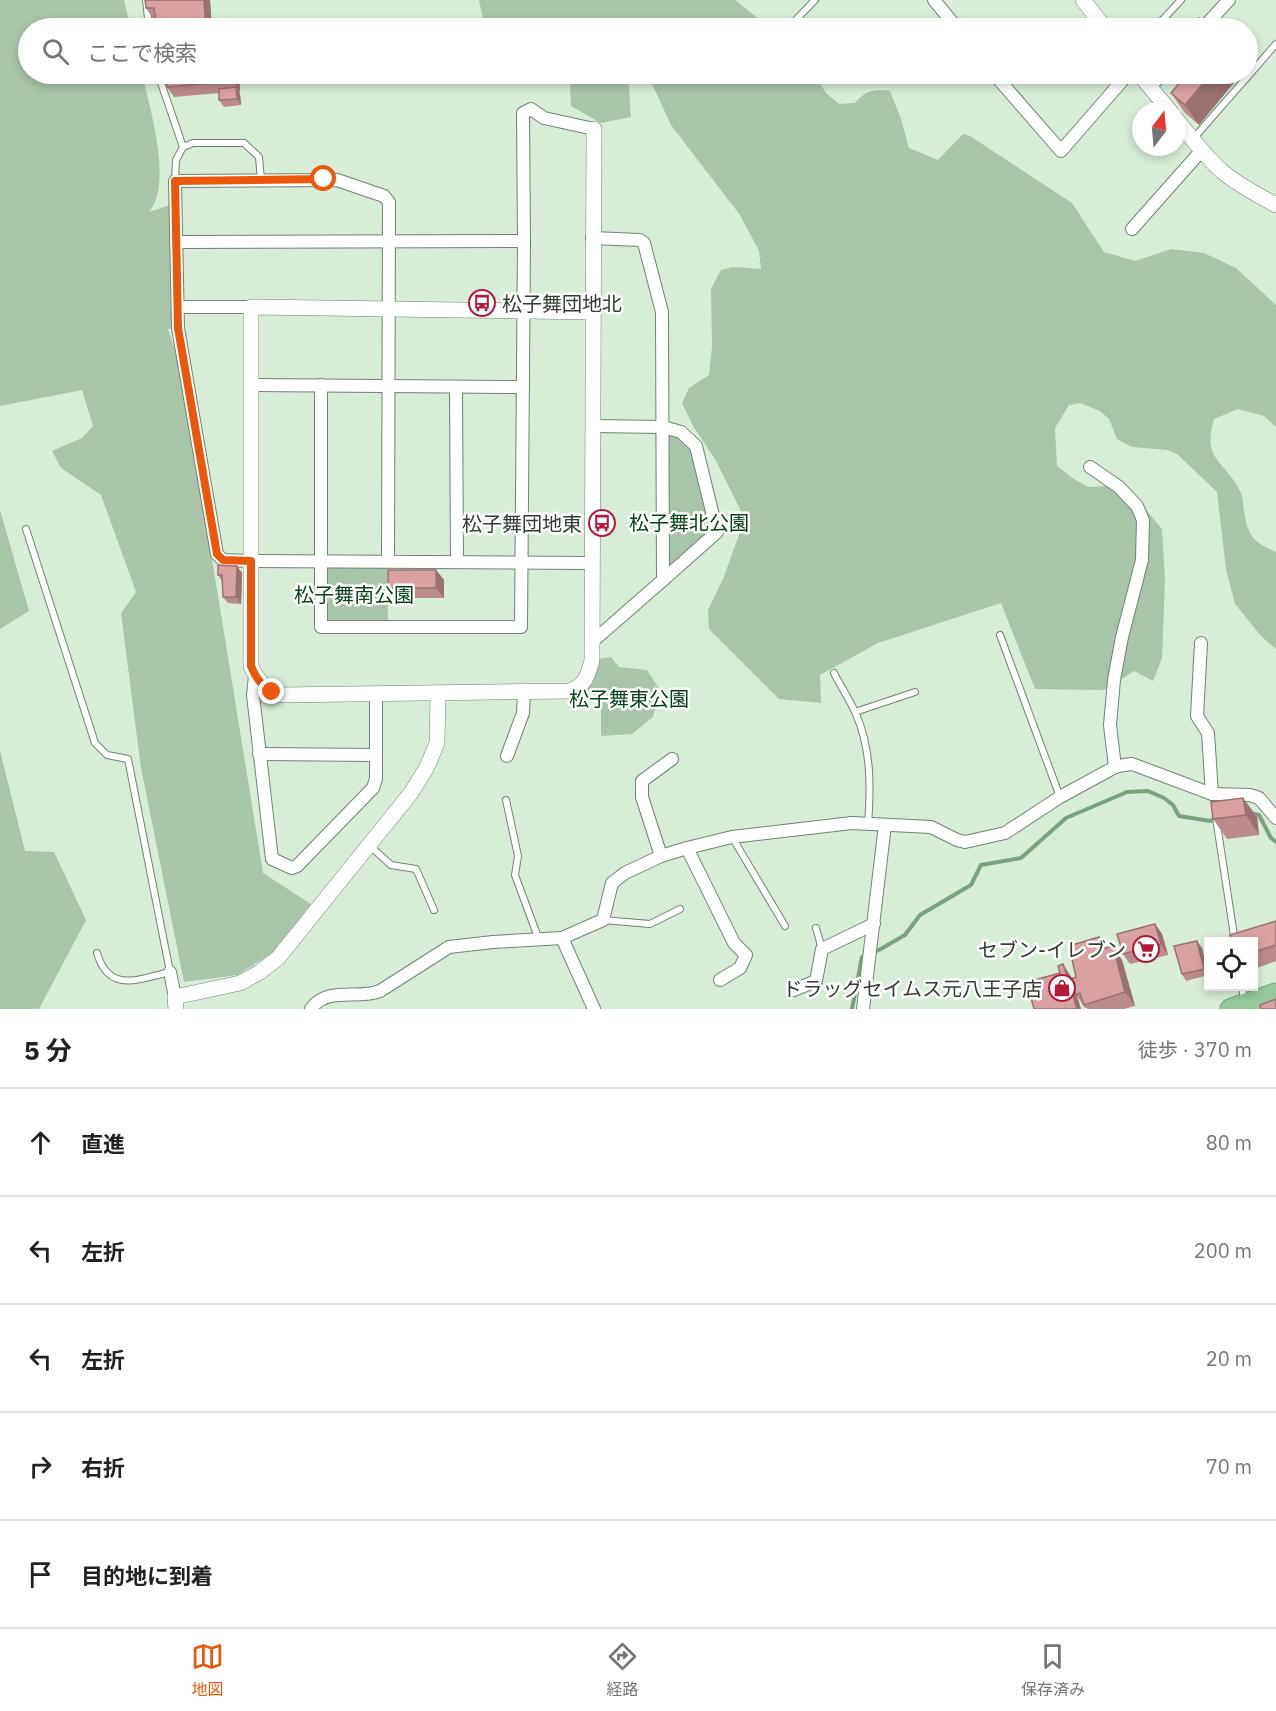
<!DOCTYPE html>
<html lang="ja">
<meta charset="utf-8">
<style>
:root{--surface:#fff;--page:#f6f6f6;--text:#202124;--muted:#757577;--line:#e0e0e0;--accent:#ea580c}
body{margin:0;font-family:"IBM Plex Sans","Noto Sans JP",sans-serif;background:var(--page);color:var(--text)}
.controls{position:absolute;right:18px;bottom:18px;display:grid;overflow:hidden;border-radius:0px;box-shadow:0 3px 9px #0003}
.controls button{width:54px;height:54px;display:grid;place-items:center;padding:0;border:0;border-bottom:2px solid var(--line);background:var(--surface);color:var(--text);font:30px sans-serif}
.compass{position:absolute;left:1132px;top:102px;width:54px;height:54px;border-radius:50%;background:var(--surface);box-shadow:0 3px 9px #0003;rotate:16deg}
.stop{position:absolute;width:18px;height:18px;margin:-14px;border:4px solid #ea580c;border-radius:50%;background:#fff}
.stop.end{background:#ea580c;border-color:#fff;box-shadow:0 2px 6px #0008}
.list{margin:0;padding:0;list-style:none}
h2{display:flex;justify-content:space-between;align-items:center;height:78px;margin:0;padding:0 24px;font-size:26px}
h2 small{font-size:20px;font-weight:400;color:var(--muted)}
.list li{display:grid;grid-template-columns:39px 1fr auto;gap:18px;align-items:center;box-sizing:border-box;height:108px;padding:0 24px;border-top:2px solid var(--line)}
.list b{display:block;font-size:22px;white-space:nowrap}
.list em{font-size:20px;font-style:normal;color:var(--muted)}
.icon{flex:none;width:33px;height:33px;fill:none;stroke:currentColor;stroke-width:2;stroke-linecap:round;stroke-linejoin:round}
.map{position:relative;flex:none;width:1276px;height:1009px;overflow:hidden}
.search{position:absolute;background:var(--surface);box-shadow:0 3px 9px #0003;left:18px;right:18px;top:18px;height:66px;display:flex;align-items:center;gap:15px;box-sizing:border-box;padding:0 21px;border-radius:33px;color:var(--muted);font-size:22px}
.sheet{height:618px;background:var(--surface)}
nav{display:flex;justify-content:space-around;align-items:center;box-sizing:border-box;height:84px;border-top:2px solid var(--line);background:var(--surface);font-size:16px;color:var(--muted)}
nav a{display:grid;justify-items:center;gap:3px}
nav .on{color:var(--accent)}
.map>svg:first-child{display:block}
</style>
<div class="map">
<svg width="1276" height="1009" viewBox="0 0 1276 1009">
<rect width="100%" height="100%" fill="#d7edd8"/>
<g fill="#a8c4a9">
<path d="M0 0H124L131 28H28V74H142C150 108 173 184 149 212L176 203 178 328 168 329 175 350 213 565 263 873 311 904 271 954 237 975 184 982 141 768 121 613 136 592 101 495 61 468 52 451 82 438 93 426 82 390 0 406Z"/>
<polygon points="479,0 735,0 770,28 492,28 483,19"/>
<polygon points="546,74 628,74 631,117 601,123 571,106 570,83"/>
<path d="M643 74H814L826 93 839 104 855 103C864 91 875 88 890 91L901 119 909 148 938 160 963 134 970 136 1072 203 1104 252 1135 261 1171 249 1204 253 1236 268 1276 305V427L1264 416 1238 409 1214 419C1201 461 1226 461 1241 493 1243 498 1243 506 1244 511 1248 536 1253 542 1276 552V649L1262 637 1235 604 1226 569 1217 492 1177 454 1168 450 1132 447 1117 439 1109 419 1100 411 1080 403 1069 405 1055 428 1057 466 1074 479 1088 487 1107 486 1130 491 1162 529 1165 579 1162 658 1153 681 1134 671 1104 690 1035 689 1001 603 878 643 820 675 821 703 779 699 709 629 708 610 723 579 741 529V511L715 459 693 426 682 403 689 388 709 375 712 347 711 289 721 270 732 267 761 269 759 251 740 215 671 125 653 86Z"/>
<polygon points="663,427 696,446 717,532 663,580"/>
<polygon points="0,510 29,611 0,629"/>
<polygon points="319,561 387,562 388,627 321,627"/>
<polygon points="611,657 619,667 647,670 660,690 653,717 632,734 601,736 601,699 581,687 592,660"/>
<polygon points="0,751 25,851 54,852 86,920 39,1009 0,1009"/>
</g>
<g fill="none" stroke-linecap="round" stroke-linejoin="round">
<g stroke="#7ba27e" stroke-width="4">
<polyline points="1250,813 1259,815 1271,838 1276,842"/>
<polyline points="852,1009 862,957 879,950 905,935 920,915 971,885 981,865 1021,858 1066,818 1127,792 1148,791 1164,798 1173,805 1179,816 1210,821 1216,818"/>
</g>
<defs>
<g id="service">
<polyline points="146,0 149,28"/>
<polyline points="788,28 815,0"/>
<polyline points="1155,28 1181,0"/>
<polyline points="158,74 183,147"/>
<polyline points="1193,139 1276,44"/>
<polyline points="175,181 176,160 183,147 193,143 244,143 259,157 261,180"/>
<path d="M26 529 95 743 107 755 128 759 170 972C139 979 109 994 97 953"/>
<polyline points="1000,635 1060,797"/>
<path d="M834 673C841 687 850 700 856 714 871 749 871 786 868 824"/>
<polyline points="855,712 915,692"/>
<polyline points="506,800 518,856 515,875 539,940"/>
<polyline points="1216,818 1235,942"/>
<polyline points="732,837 785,926"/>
<polyline points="370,846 391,865 416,869 434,910"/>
<polyline points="603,920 650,924 680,909"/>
<polyline points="816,928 822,949"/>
<polyline points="1242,987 1244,1001"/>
</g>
<g id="minor">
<polyline points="934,0 957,28"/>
<polyline points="1203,28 1229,0"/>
<polyline points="994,74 1061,151 1128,74"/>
<polyline points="1150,87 1162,74"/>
<polyline points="1132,229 1202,150"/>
<polyline points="176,242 524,241"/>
<polyline points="178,307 251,307"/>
<polyline points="252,385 523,387"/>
<polyline points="321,385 321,627 521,627 524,241 523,113 531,109 544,118 594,129"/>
<polyline points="456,387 457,562"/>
<polyline points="593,426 663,427 681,432 696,446 717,532 663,580"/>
<polyline points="1090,467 1119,487 1137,506 1143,520 1142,560 1122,637 1114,680 1110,725 1115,767"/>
<polyline points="388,562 389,202 384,196 337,180 175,181 178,328 217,554 223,560 251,561 593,563"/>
<polyline points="592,642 663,580 662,312 644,243 640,240 592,238"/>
<polyline points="1201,643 1197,716 1208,733 1212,794"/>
<polyline points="255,676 253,695 272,859 292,868 297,866 373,788 376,779 376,694"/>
<polyline points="259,754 376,755"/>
<polyline points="507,756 523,713 524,692"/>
<polyline points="687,848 734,943 746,955 740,968 720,980"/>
<polyline points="661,856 642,797 642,781 672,759"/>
<polyline points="562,938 594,1009"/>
<polyline points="170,972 175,997"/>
<polyline points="794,990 816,981 822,949 874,924"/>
<path d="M311 1009C326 986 358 1000 380 991L449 947 493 942 562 938 603 920 612 883 625 873 661 856 687 848 732 837 852 823 931 827 957 840 965 842 1005 833 1060 797 1115 767 1124 765 1132 764 1212 794 1250 795 1259 798 1276 818"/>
<polyline points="863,1009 885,825"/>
</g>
<g id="tertiary">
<polyline points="1083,0 1105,28"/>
<polyline points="1139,74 1170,111"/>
<path d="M1177 120C1192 138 1206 158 1224 173 1240 186 1258 195 1276 205"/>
<path d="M593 312 251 307V666C258 682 266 689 281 695L570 691C585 685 588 676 592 660L594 129"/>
<polyline points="176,1009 175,997 240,983 260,972 278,958 411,793 427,767 437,743 438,693"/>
</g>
<polyline id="primary" points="1230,1009 1276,993"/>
</defs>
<use href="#service" stroke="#708371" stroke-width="8"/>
<use href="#minor" stroke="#708371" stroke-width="14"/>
<use href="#tertiary" stroke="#708371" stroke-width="16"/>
<use href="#primary" stroke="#467f4e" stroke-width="21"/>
<use href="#service" stroke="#fff" stroke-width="6"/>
<use href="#minor" stroke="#fff" stroke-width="12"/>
<use href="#tertiary" stroke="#fff" stroke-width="15"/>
<use href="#primary" stroke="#97c89d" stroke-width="20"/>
</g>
<g fill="#bb8a8b">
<polygon points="145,0 210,0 212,28 157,28 156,18 153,19 146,8"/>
<polygon points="166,74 180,74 181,80 223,77 239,74 240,92 239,92 240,94 241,105 224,107 219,100 219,93 174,97 167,87"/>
<polygon points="1171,74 1233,74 1237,79 1199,125 1185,113 1171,93 1182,80 1181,79 1179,81"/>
<polygon points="237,566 242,573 241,604 228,603 223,597 222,581 218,575"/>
<polygon points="436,570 444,580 444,598 395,598 388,588"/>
<polygon points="1243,798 1257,817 1259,835 1227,839 1213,819"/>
<polygon points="1276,921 1276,961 1254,969 1254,942"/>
<polygon points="1155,924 1162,934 1168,955 1130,964 1123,954"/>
<polygon points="1099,937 1106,948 1122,960 1135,1006 1124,1009 1088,1009 1087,1008 1085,1008 1077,996 1081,1009 1034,1009 1070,975 1072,979 1076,977"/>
<polygon points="1202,948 1208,975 1186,981 1182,974"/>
</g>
<g fill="#997171">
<polygon points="204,0 210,0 212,28 206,28"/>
<polygon points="174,74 180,74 181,86 174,80"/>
<polygon points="233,74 239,74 240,92 233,81"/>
<polygon points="1174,74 1177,74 1181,79 1179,81"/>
<polygon points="1211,74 1233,74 1237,79 1199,125 1185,105"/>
<polygon points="236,87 240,94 241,105 237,99"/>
<polygon points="237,566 242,573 241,604 236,597"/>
<polygon points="436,570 444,580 444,598 436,588"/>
<polygon points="1243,798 1257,817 1259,835 1246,815"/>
<polygon points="1155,924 1162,934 1168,955 1161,944"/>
<polygon points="1099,937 1108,951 1102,949"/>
<polygon points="1197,941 1202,948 1208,975 1204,969"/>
<polygon points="1113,946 1122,960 1135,1006 1125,992"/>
<polygon points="1063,964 1070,975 1081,1009 1077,1009"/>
</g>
<g fill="#daa1a2" stroke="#997171" stroke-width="1.5">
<polygon points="145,0 204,0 206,28 157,28 154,8 146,8"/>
<polygon points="1199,18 1212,28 1190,28"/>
<polygon points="166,74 174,74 174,80 223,77 223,74 233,74 233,81 167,87"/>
<polygon points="1187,74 1211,74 1185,105 1171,93"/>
<polygon points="236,87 237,99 219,100 219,89"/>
<polygon points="218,565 237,566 236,597 223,597 222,575 218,575"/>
<rect x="388" y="570" width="48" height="18"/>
<polygon points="1243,798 1246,815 1213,819 1211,802"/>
<polygon points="1276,921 1276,945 1254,952 1254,942 1232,942 1230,935"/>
<polygon points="1155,924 1161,944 1123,954 1117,934"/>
<polygon points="1099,937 1102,949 1113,946 1125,992 1084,1005 1080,993 1076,995 1071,979 1076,977 1069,946"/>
<polygon points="1197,941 1204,969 1182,974 1174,946"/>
<polygon points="1209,948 1209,961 1205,949"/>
<polygon points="1063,964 1077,1009 1034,1009 1027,982 1060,973 1058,966"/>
<polygon points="1276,999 1276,1009 1261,1009 1260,1005"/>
</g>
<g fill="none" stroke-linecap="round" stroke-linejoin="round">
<path stroke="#ea580c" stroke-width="8" d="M272 692C261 685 256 678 251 666V561L223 560 217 554 178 328 175 181 324 179"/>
</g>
<defs>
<symbol id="bus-ring" viewBox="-11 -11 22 22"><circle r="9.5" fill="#fff" stroke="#af1b39" stroke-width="1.5"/><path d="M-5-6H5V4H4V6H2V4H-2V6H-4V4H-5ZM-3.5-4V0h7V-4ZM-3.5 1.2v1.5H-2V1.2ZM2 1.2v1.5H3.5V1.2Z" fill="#af1b39"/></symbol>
<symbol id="supermarket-ring" viewBox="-11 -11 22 22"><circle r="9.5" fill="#fff" stroke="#af1b39" stroke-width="1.5"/><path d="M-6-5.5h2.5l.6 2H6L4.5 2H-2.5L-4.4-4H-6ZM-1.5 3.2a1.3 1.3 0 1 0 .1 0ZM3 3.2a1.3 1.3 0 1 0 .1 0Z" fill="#af1b39"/></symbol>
<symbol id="shop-ring" viewBox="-11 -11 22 22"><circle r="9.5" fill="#fff" stroke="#af1b39" stroke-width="1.5"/><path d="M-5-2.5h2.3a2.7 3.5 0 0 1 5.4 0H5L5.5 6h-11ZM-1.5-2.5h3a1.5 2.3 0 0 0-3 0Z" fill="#af1b39"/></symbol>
</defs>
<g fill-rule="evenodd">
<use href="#bus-ring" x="467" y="288" width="30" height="30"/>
<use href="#bus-ring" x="587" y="508" width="30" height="30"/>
<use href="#supermarket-ring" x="1131" y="934" width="30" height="30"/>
<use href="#shop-ring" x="1047" y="973" width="30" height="30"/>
</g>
<g text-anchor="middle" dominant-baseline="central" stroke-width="5" stroke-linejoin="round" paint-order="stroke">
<g font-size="20" fill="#333b33" stroke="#fff" text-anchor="end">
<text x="502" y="303" text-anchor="start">松子舞団地北</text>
<text x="582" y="523">松子舞団地東</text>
<text x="1126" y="949">セブン-イレブン</text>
<text x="1042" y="988">ドラッグセイムス元八王子店</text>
</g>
<g font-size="20" fill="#054515" stroke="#fff">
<text x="689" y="522">松子舞北公園</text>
<text x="354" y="594">松子舞南公園</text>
<text x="629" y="698">松子舞東公園</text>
</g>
</g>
</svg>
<div class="controls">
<button><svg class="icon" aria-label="locate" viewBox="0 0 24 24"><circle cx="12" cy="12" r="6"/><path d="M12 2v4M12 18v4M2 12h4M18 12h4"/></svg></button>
</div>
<svg class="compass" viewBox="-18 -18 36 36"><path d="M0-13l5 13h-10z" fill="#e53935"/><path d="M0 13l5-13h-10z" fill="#757577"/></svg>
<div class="stop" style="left:324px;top:179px"></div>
<div class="stop end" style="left:272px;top:692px"></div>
<div class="search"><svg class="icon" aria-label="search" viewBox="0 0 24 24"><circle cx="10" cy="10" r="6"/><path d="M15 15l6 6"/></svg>ここで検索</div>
</div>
<section class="sheet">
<h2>5 分<small>徒歩 · 370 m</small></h2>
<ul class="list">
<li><svg class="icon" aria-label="ahead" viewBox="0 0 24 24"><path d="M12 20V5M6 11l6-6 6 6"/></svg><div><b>直進</b></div><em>80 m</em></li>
<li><svg class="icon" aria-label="left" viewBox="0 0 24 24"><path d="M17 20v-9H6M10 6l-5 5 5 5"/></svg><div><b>左折</b></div><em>200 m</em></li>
<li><svg class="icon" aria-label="left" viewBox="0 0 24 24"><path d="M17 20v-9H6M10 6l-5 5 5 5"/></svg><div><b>左折</b></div><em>20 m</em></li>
<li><svg class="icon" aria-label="right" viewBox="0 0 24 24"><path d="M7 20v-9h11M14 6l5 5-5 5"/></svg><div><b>右折</b></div><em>70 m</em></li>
<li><svg class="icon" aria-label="arrive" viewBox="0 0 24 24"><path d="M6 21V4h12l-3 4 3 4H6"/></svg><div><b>目的地に到着</b></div></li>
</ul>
</section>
<nav>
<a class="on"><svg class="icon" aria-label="map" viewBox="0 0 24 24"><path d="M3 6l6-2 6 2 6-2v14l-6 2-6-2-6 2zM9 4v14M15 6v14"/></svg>地図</a>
<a><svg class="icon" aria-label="directions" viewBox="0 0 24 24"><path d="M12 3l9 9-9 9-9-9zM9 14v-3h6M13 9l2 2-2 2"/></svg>経路</a>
<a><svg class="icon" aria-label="saved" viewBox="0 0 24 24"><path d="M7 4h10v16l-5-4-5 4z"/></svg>保存済み</a>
</nav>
